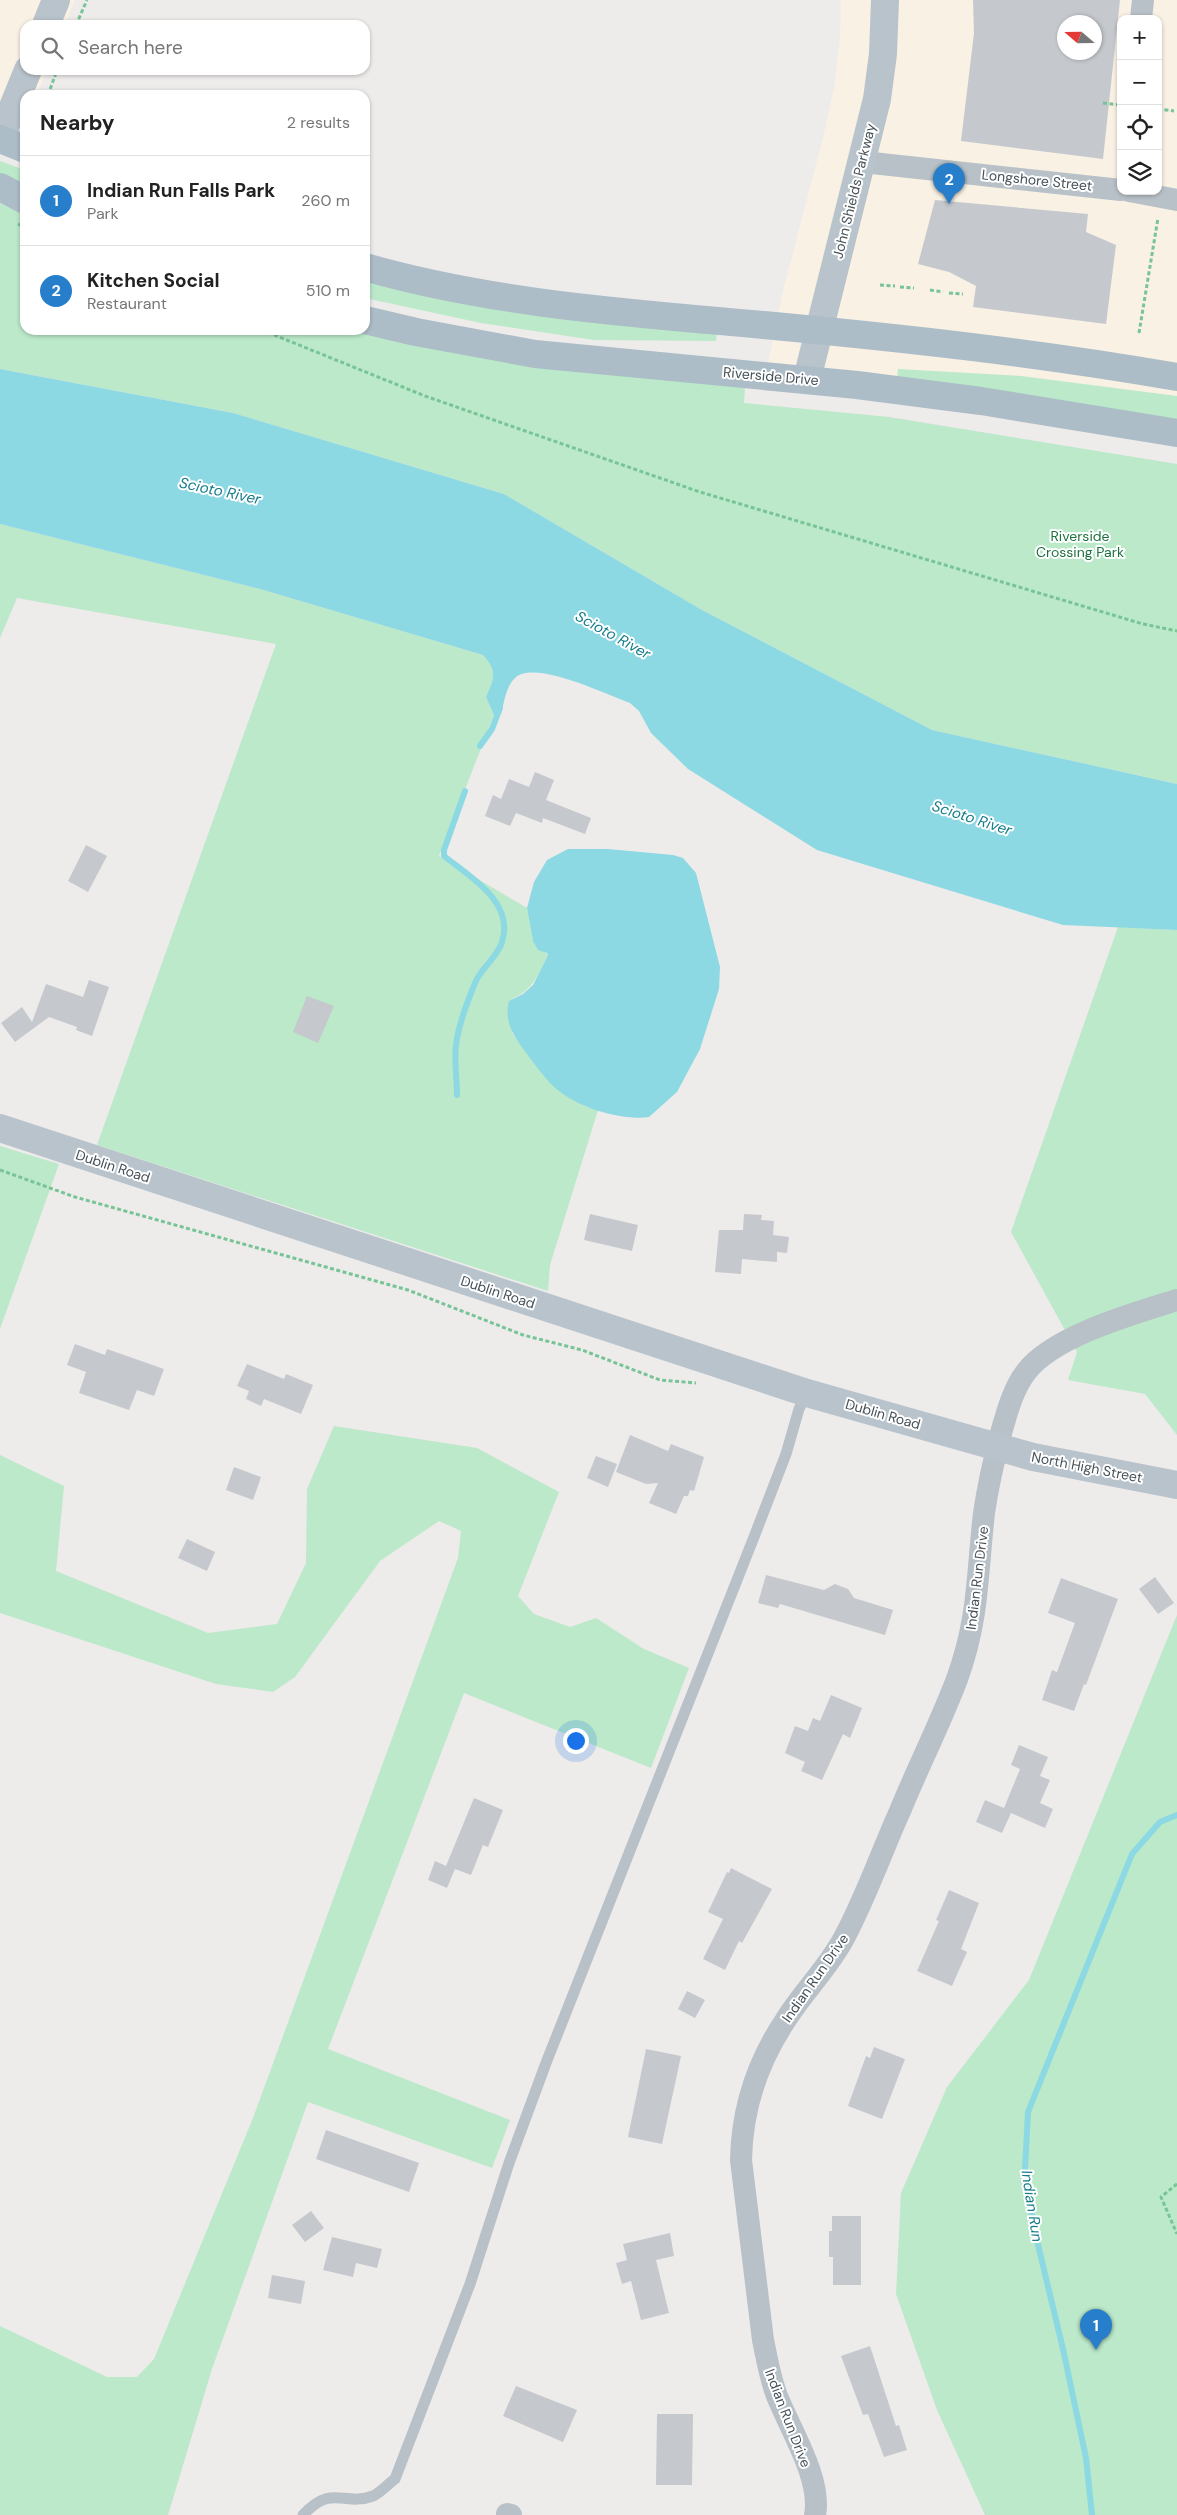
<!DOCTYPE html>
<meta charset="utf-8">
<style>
:root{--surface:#fff;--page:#f6f6f6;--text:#222;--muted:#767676;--line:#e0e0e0;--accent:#277fcb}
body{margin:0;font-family:"DM Sans",sans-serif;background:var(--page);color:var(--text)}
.controls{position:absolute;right:15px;top:15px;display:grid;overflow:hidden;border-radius:10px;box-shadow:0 1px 4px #0004}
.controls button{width:45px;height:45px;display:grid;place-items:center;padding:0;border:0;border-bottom:1px solid var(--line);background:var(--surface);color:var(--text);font:25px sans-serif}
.compass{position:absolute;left:1057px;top:15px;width:45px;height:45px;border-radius:50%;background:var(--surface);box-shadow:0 1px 4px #0004;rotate:290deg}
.you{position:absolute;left:575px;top:1740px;width:18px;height:18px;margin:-12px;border:4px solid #fff;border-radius:50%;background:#1a73e8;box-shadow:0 0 0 8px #1a73e833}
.badge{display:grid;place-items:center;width:32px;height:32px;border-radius:50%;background:var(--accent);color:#fff;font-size:16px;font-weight:700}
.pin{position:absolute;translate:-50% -41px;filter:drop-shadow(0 1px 2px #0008)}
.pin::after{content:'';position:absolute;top:26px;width:18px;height:15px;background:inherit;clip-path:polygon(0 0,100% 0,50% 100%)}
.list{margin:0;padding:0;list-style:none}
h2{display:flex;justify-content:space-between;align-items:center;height:65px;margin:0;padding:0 20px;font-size:21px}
h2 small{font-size:16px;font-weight:400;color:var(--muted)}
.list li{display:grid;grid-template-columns:32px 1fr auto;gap:15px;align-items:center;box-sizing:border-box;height:90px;padding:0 20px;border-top:1px solid var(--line)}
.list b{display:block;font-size:19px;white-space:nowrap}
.list p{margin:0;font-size:16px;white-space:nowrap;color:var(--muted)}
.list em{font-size:16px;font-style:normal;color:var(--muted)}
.icon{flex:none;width:28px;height:28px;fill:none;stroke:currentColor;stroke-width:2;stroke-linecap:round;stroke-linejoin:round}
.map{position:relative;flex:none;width:1177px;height:2515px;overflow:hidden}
.search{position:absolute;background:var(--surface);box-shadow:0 1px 4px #0004;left:20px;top:20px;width:350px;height:55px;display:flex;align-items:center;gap:12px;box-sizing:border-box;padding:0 18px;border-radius:15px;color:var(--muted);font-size:19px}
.panel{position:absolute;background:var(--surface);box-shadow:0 1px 4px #0004;left:20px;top:90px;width:350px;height:245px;border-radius:15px}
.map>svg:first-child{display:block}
</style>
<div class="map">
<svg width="1177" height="2515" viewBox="0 0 1177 2515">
<rect width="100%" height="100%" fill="#eeebeb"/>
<g fill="#f9f1e4" fill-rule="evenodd">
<polygon points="0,0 75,0 65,25 25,25 25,70 47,70 37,95 25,95 25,107 0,99"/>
<path d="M841 0H1177V444L981 413 763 387 784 287 823 138 834 88 840 39ZM1121 19H1158V191H1121ZM1064 22H1094V52H1064Z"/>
</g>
<g fill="#bbe9c9">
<polygon points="0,161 25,170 25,188 0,175"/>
<polygon points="0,203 25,215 25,330 354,330 419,346 551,369 745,387 744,403 889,417 1177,464 1177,784 932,730 702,610 504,494 233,413 0,369"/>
<polygon points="365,278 717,332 716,341 594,340 481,323 365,298"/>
<polygon points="898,369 1021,376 1177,396 1177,422 897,378"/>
<path d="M0 524 260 589 483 655C498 672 494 678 486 697L494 715 439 856 527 908 533 941 548 955C538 974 533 990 513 998L512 1033 533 1062 559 1091 587 1107 598 1110 550 1265 548 1291 97 1145 276 644 17 598 0 638Z"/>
<polygon points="1118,927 1177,930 1177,1435 1145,1394 1068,1380 1077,1352 1011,1232"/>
<polygon points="0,1146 59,1164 0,1329"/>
<polygon points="334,1426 477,1448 559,1492 518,1596 534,1614 570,1627 596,1618 644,1649 689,1668 651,1768 464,1693 328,2049 510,2120 492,2168 308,2102 212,2369 168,2515 0,2515 0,2326 107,2377 137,2377 154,2359 253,2118 458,1558 461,1531 439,1521 380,1561 295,1677 273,1692 216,1684 0,1613 0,1455 64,1486 56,1571 208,1633 277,1624 306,1563 307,1489"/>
<polygon points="1177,1615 1177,2515 985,2515 937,2410 896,2294 901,2193 947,2087 1029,1980"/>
</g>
<g fill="#8cd9e3">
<path d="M0 369 233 413 504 494 702 610 932 730 1177 784V930L1063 925 817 850 688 769 651 733 639 711 630 703C607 695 534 659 515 678 506 686 504 703 501 714L494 715 486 697C494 678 498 672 483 655L260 589 0 524Z"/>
<path d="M568 849H608L673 855 683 858 696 873 720 967 719 989 700 1049 677 1092 649 1117C619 1121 571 1106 550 1083 541 1073 532 1061 524 1050 513 1035 504 1021 509 1001L523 994 533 985 548 955 547 953 538 950 533 941 527 908 534 882 547 860Z"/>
</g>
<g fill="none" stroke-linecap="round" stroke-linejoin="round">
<g stroke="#8cd9e3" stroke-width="6">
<polyline points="480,746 492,729 500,708"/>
<path d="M457 1095C457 1079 454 1061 456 1045 458 1027 468 1000 475 983 481 968 497 958 502 942 515 902 470 877 444 856V850L465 791"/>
<polyline points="1092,2515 1086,2458 1063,2349 1033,2224 1025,2169 1028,2112 1132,1854 1160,1822 1177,1815"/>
</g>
</g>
<g fill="#c5c9ce" fill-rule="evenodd">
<path d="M973 0H1120L1103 159 961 141 974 33ZM1064 22H1094V52H1064Z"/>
<polygon points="935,200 1088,214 1086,232 1116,245 1106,324 973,307 976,286 949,272 918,264"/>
<polygon points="535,772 554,780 546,800 591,818 585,834 543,818 542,823 516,813 510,826 485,816 493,795 501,799 509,779 529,787"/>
<polygon points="86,845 107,856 88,892 68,881"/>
<polygon points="89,980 109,987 92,1036 76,1030 77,1027 49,1017 15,1042 1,1023 22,1007 32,1022 46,984 83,997"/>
<polygon points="307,996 334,1006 318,1043 293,1032"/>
<polygon points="590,1214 638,1225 632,1251 584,1240"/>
<polygon points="744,1214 762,1215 761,1220 774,1221 773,1235 789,1237 787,1253 777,1252 777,1262 742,1259 741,1274 715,1272 719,1230 743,1230"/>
<polygon points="75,1344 105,1355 107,1349 164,1369 154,1396 137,1390 129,1410 79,1393 86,1372 67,1365"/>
<polygon points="247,1364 284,1379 286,1374 313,1385 301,1414 264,1399 261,1406 246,1399 249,1391 237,1386"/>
<polygon points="630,1435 668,1451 671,1444 704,1457 694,1491 690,1490 688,1496 684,1496 676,1514 649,1503 658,1483 646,1484 616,1472"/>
<polygon points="596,1456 617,1464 608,1487 587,1478"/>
<polygon points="234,1467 261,1477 253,1500 226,1490"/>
<polygon points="187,1539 215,1552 207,1571 178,1558"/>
<polygon points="766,1575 824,1590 835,1584 848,1589 854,1598 893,1610 885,1635 780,1604 778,1608 758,1603"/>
<polygon points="1155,1577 1174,1603 1158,1614 1139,1589"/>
<polygon points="1061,1578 1118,1599 1086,1685 1084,1684 1074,1711 1042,1700 1052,1670 1057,1672 1075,1623 1048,1613"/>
<polygon points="831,1695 862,1708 850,1738 843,1734 822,1780 801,1771 805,1762 785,1753 795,1726 808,1731 813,1718 820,1721"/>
<polygon points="1019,1745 1048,1757 1040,1776 1050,1780 1040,1803 1053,1809 1045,1828 1011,1813 1002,1833 976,1822 985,1800 1004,1808 1020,1769 1011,1765"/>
<polygon points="474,1798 503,1810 488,1847 483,1845 471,1875 455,1869 447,1888 428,1880 435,1861 446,1866"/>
<polygon points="731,1868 772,1889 742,1943 739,1941 725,1970 703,1959 723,1919 708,1912 727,1872 729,1873"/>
<polygon points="949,1890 979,1903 961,1949 967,1952 952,1986 917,1971 939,1921 936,1920"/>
<polygon points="687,1991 705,2000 695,2018 678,2009"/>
<polygon points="874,2047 905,2059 882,2119 848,2106 866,2056 870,2058"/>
<polygon points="646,2049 681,2056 662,2144 628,2137"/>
<polygon points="326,2130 419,2163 409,2192 316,2159"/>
<polygon points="311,2211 324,2228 305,2242 292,2225"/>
<polygon points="832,2216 861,2216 861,2285 833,2285 833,2257 829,2257 829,2231 832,2231"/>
<polygon points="670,2233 674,2256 656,2260 669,2313 641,2320 631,2281 622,2284 616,2263 627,2260 623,2244"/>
<polygon points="332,2237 382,2249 377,2268 356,2263 353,2277 323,2270"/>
<polygon points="272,2275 305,2281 301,2304 268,2298"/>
<polygon points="870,2346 896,2426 899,2425 907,2450 884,2457 868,2414 863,2415 841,2356"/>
<polygon points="516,2386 577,2410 563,2442 503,2416"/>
<polygon points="657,2414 693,2414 692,2485 656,2485"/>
</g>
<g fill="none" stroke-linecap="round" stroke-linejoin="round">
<g stroke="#77c497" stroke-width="3" stroke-dasharray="4 2.5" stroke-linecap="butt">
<polyline points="76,25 87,0"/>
<polyline points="48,95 57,70"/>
<polyline points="1103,103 1121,105"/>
<polyline points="1158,109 1174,111"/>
<polyline points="18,224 25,227"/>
<polyline points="880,285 895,286"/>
<polyline points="900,287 914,288"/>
<polyline points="930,290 943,292"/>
<polyline points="949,293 963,294"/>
<polyline points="262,330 425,396 700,492 1143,624 1177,631"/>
<polyline points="1139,333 1158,218"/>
<polyline points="0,1170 75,1197 408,1290 523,1335 582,1350 660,1380 696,1383"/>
<polyline points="1177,2184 1161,2197 1177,2234"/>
</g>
<path stroke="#b7c1c7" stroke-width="11" d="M303 2515C333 2483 343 2507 373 2496 380 2493 388 2484 395 2479L470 2284 509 2163 546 2063 754 1537 786 1454 799 1409 807 1393"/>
<g stroke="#b7c1c7" stroke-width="22">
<polyline points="1141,19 1143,0"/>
<polyline points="863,162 1121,190"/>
<polyline points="1129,191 1177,200"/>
<polyline points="507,2514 511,2515"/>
<path d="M815 2515C822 2479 790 2429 777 2396 770 2378 767 2359 763 2340L741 2160C742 2110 757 2063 785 2021 803 1992 828 1968 844 1938 866 1897 881 1853 900 1811 918 1767 940 1724 957 1679 979 1619 977 1574 984 1513 988 1486 994 1459 1001 1433 1007 1412 1013 1389 1026 1372 1053 1336 1135 1313 1177 1300"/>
</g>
<g stroke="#b8c3cc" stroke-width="28">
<polyline points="46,25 56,0"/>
<polyline points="0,139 28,70"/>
<polyline points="807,379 877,99 883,54 885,0"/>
<polyline points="0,1128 807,1393 1033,1457 1177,1485"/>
</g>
<g stroke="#acbdc8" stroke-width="28">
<polyline points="0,139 25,149"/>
<polyline points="0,187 25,200"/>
<path d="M365 267C494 304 632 313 764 325 902 338 1040 353 1177 377"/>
<polyline points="365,320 416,332 535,354 857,385 981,401 1177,433"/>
</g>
</g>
<g text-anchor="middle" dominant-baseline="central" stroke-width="4" stroke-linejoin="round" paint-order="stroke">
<g font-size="14" fill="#455057" stroke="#fff">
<text transform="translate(1037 180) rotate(6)">Longshore Street</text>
<text transform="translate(854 191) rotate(-76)">John Shields Parkway</text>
<text transform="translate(771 376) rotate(5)">Riverside Drive</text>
<text transform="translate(113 1166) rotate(18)">Dublin Road</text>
<text transform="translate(498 1292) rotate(18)">Dublin Road</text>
<text transform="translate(883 1414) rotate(16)">Dublin Road</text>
<text transform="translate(1087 1467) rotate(11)">North High Street</text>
<text transform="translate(977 1578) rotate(-83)">Indian Run Drive</text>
<text transform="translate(815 1978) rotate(-55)">Indian Run Drive</text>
<text transform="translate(788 2418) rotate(69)">Indian Run Drive</text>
</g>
<g font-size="14" fill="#1d703f" stroke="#fff">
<text x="1080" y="536">Riverside<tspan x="1080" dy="16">Crossing Park</tspan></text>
</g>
<g font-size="15" font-style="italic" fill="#167d8a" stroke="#fff">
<text transform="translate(220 491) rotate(12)">Scioto River</text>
<text transform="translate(613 635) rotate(29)">Scioto River</text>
<text transform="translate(972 818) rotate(18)">Scioto River</text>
<text transform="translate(1032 2206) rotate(81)">Indian Run</text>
</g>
</g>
</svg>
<div class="controls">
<button>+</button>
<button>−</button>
<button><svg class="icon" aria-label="locate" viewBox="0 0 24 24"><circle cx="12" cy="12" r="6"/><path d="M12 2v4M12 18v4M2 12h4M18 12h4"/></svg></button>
<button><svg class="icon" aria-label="layers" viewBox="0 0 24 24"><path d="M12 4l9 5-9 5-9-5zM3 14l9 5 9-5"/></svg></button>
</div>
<svg class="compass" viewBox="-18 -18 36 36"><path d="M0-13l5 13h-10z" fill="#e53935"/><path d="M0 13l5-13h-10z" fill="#767676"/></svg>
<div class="you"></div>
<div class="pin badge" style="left:1096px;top:2350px">1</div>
<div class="pin badge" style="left:949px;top:204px">2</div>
<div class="search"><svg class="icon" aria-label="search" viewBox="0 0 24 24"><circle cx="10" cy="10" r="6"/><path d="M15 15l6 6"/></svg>Search here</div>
<section class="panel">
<h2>Nearby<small>2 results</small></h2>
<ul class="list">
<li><span class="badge">1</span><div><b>Indian Run Falls Park</b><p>Park</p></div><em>260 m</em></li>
<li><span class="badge">2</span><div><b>Kitchen Social</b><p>Restaurant</p></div><em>510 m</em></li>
</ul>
</section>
</div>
